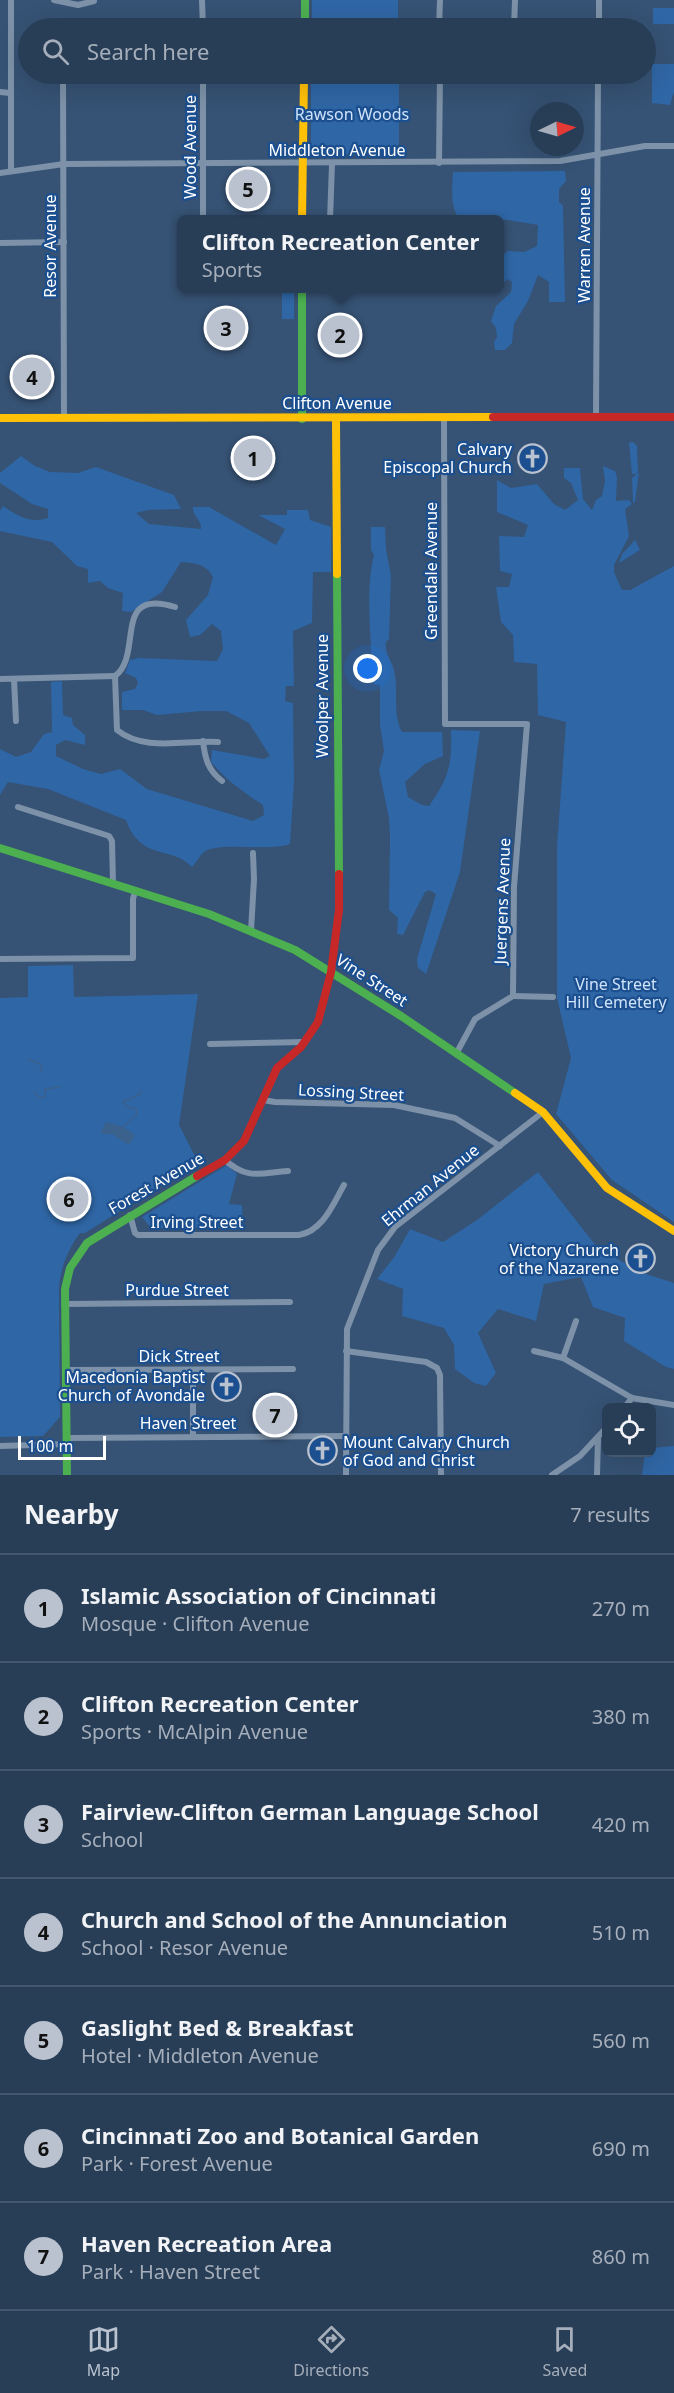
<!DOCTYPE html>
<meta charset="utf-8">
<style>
:root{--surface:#283e57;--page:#30455d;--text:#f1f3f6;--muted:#a5aeba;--line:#44576d;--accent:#b9c2ce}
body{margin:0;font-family:"Noto Sans",sans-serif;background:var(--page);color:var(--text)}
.controls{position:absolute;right:18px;bottom:18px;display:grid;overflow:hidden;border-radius:9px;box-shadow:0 6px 24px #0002}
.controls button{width:54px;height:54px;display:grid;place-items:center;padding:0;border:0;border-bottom:2px solid var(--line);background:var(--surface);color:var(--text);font:30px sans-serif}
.compass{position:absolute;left:530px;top:102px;width:54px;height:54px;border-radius:50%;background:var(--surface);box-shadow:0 6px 24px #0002;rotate:85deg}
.scale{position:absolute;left:18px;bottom:15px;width:88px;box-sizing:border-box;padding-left:6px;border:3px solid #fff;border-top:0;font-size:16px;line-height:21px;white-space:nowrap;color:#fff;-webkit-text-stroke:4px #1b4f8f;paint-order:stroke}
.you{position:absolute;left:368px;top:669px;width:21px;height:21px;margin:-15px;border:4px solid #fff;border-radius:50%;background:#1a73e8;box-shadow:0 0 0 9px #1a73e833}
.badge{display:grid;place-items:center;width:39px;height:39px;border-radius:50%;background:var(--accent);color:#111;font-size:20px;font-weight:700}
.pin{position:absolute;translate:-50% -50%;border:3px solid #fff;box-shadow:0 2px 6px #0006}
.popup{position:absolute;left:177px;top:215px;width:327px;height:78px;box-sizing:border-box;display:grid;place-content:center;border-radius:9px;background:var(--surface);filter:drop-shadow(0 2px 4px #0005);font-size:20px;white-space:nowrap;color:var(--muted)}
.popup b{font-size:22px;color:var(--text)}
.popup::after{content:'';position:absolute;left:50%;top:100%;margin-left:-12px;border:12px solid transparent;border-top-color:var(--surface)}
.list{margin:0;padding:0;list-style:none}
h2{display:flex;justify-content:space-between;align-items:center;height:78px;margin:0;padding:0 24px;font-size:26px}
h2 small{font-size:20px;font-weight:400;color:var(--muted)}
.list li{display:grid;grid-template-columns:39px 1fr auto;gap:18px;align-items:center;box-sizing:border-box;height:108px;padding:0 24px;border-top:2px solid var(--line)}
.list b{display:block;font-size:22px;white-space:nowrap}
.list p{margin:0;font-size:20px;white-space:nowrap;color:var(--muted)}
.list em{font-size:20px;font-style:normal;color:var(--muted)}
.icon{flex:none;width:33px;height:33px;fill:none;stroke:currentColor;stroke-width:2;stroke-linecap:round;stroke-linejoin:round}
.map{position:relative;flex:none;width:674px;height:1475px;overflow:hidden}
.search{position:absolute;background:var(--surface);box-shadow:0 6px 24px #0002;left:18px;right:18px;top:18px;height:66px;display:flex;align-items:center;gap:15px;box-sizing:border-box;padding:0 21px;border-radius:33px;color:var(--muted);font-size:22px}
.sheet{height:834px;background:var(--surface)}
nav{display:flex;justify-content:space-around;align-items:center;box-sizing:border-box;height:84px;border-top:2px solid var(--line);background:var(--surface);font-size:16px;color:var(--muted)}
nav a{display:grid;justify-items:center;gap:3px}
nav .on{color:var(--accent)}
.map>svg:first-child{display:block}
</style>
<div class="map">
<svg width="674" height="1475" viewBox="0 0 674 1475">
<rect width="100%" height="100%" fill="#365274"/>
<g fill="#2f66a5">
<rect x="312" y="0" width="86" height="28"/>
<rect x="653" y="8" width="21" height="16"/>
<polygon points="652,64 674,64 674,92 670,105 652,103"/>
<polygon points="311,74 399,74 399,143 393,155 311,154"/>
<path d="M565 171 566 181 559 189V202L563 206 565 302H549V282L538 275 528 301 514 324 512 343 505 350H495L494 342 497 337 496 328 491 321 496 306 511 292 512 282 507 279 502 285 499 283V258L508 251 524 252 537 246 538 225 508 220 459 219C450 205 452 189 453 172Z"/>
<rect x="282" y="292" width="12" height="27"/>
<polygon points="633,442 637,446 638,471 636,474 632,474 629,443 626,443"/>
<path d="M21 456 35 466 50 472 78 473 96 467 174 495 181 509 148 510 136 513 149 524 201 529C202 520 192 516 193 507H209L276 545 285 529 258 515H287V510H308L310 520 331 527V572H313L312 623 293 631 294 686H286L285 701 293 703 294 783 290 844C268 852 220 841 204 852 200 855 196 863 192 867 172 845 141 862 126 820L48 789 8 782 0 795V749L16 757 31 752 44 734 52 732 51 682 62 681 63 715 72 718 73 725 85 735V745L65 740 56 745V756L83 769 101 774 120 769 147 789 253 821 264 815 263 805C243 792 226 780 211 762L212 750 264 759 270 756 249 723 226 711H202L157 715 143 710H122V692L135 689 138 683 136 678 125 673 130 660 139 658 217 661 223 649 221 631 212 624 200 635 190 637 186 620 208 595 213 577C206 564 195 563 181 562L162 592 131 612 122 611 123 593 108 588 100 581 88 583V569L77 566 52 542 0 531V511L3 506C18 516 30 524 48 518V509L32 504 0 483V473Z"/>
<polygon points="603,466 615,471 617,477 616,501 629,500 632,504 625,509 629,536 614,565 614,572 622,590 630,590 674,566 674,1222 612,1180 556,1114 571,1058 557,998 557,846 566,722 538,715 537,664 514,662 513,635 501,622 496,587 509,587 512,574 500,571 499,536 524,537 528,525 497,512 497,480 511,488 537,484 554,504 565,510 578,500 571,483 564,478 564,468 580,468 583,499 592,510 596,500 602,496 605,481"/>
<polygon points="639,472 635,502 633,503 632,478"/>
<path d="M371 527H385L386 549 391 576 389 639 386 642C385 656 391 658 394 670 399 690 392 713 402 732H442L443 756 425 764 405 782 408 797 422 805 429 806C449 777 452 766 451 730L480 731 460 872 426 974 418 968 417 959 436 894 429 890 425 892 403 935 397 934 398 918 389 910 390 837 389 818 379 770 384 751 380 725V685L374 684C371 648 365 588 374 555L371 550Z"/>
<polygon points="635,540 640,550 619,563 622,554"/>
<path d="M73 965 74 997 198 994 179 1125 198 1162 85 1233H80C68 1249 60 1269 59 1289L60 1417 43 1436 0 1437V998L28 997V966Z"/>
<polygon points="227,1165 237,1174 229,1204 242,1205 243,1228 151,1228 142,1217"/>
<polygon points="538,1172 597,1247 640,1272 674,1283 674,1369 666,1367 624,1341 625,1318 593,1307 581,1277 544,1284 536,1321 498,1309 478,1333 496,1373 486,1386 474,1383 455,1369 454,1345 444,1328 402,1316 403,1289 377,1279 395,1256 410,1229 443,1242 477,1220"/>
<rect x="255" y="1401" width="39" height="28"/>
<polygon points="674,1446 674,1475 642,1475 645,1453 652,1452 652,1448"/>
</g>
<polygon fill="#3b618d" points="106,1122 123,1127 135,1135 129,1145 112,1134 103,1134 101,1131"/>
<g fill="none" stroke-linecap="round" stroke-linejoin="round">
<g stroke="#3b618d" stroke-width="1.5">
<polyline points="28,1059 42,1065 40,1073"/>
<polyline points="34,1092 40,1098 45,1097 45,1089 60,1087"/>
<polyline points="123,1127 137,1115 136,1109 127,1107 123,1102 140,1094 141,1091"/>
</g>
<g stroke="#7d92a8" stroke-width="6">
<polyline points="11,0 11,171"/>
<polyline points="54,0 78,5 94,1"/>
<polyline points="202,0 203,28"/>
<polyline points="599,0 599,28"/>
<polyline points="439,28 440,0"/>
<polyline points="514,28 515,0"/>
<polyline points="63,74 64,418"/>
<polyline points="203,74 203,220"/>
<polyline points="440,76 495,76 502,74"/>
<polyline points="0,92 10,93"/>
<polyline points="439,163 440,74"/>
<polyline points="0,173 64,164 560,161 645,146 674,146"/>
<polyline points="330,220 332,164"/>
<polyline points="0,243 64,242"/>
<polyline points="596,417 598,74"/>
<polyline points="444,418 445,724 527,724 514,887 513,996 475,1019 456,1054"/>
<path d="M115 676 117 730C144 752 185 740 218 742"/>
<path d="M115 676C144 655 111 587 175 607"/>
<polyline points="0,679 115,676"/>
<polyline points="14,679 16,721"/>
<path d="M203 741C205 759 208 770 222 781"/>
<polyline points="18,807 109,836 112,841 113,884"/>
<polyline points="251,931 254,879 253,853"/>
<polyline points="0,959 133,958 133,899 135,891"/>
<polyline points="513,996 553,997"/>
<polyline points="210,1044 305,1042"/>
<polyline points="263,1100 275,1102 394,1105 455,1118 500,1146"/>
<path d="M225 1160C247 1180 260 1173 288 1171"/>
<path d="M130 1215 135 1233 138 1235H299C323 1231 333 1204 344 1185"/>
<polyline points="64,1304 290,1302"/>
<polyline points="346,1351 426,1362 437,1368 440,1375 441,1475"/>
<polyline points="534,1351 563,1358 632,1398 674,1405"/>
<polyline points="563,1358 576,1321"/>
<polyline points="65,1370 293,1369"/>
<polyline points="193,1370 193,1436"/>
<polyline points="624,1408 632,1398"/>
<polyline points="67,1438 345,1436"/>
<polyline points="0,1446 67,1444"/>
<polyline points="346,1475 347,1329 378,1250 395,1227 543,1112"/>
<polyline points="552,1475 580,1456 606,1428"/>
<polyline points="597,1475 598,1439"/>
</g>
<g stroke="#4caf50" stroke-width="8">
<polyline points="305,0 305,28"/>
<polyline points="302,288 302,419"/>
<polyline points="337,574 339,874"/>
<polyline points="0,848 209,914 295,950 401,1016 515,1093"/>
<polyline points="67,1475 65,1289 70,1268 87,1243 197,1176"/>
</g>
<g stroke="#ffc107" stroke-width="8">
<polyline points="302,220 304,74"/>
<polyline points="0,418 493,417"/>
<polyline points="336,419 337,574"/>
<polyline points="515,1093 543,1112 607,1188 674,1231"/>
</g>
<g stroke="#c62828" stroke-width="8">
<polyline points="493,417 674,417"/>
<polyline points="197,1176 225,1160 244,1141 277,1068 301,1047 318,1022 331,972 339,910 339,874"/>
</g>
</g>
<defs>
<symbol id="church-ring" viewBox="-11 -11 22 22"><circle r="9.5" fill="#1b4f8f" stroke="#b9c2ce" stroke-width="1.5"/><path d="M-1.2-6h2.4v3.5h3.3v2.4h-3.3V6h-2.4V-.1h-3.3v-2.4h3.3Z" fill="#b9c2ce"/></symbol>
</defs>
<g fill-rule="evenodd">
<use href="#church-ring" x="516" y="442" width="33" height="33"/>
<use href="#church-ring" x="624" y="1242" width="33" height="33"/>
<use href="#church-ring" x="210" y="1370" width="33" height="33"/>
<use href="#church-ring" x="306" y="1434" width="33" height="33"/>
</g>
<g text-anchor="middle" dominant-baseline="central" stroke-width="4.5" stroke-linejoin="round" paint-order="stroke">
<g font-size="16" fill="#cfe3fa" stroke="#1b4f8f">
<text x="352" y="114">Rawson Woods</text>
<text x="616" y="984">Vine Street<tspan x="616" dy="18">Hill Cemetery</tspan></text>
</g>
<g font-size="16" fill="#fff" stroke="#1b4f8f">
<text transform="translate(190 147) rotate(-90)">Wood Avenue</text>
<text x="337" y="150">Middleton Avenue</text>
<text transform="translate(584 245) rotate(-90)">Warren Avenue</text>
<text transform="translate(50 246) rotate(-90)">Resor Avenue</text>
<text x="337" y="403">Clifton Avenue</text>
<text transform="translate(431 571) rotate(-90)">Greendale Avenue</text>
<text transform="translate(322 696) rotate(-90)">Woolper Avenue</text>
<text transform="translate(502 901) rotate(-88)">Juergens Avenue</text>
<text transform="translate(372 980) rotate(33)">Vine Street</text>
<text transform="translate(351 1092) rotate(3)">Lossing Street</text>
<text transform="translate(156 1183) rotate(-30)">Forest Avenue</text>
<text transform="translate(430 1185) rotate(-39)">Ehrman Avenue</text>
<text x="197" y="1222">Irving Street</text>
<text x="177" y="1290">Purdue Street</text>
<text x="179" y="1356">Dick Street</text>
<text x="188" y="1423">Haven Street</text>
</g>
<g font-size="16" fill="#fff" stroke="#1b4f8f" text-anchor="end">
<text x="512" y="449">Calvary<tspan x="512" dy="18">Episcopal Church</tspan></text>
<text x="619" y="1250">Victory Church<tspan x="619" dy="18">of the Nazarene</tspan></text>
<text x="205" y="1377">Macedonia Baptist<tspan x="205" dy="18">Church of Avondale</tspan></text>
<text x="343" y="1442" text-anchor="start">Mount Calvary Church<tspan x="343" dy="18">of God and Christ</tspan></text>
</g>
</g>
</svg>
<div class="controls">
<button><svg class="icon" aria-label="locate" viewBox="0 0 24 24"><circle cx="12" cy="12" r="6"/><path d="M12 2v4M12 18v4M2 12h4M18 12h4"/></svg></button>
</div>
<svg class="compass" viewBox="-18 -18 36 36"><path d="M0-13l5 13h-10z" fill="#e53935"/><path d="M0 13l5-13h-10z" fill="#a5aeba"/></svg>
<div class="scale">100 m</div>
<div class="you"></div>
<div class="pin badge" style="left:253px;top:458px">1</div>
<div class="pin badge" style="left:340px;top:335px">2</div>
<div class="popup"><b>Clifton Recreation Center</b>Sports</div>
<div class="pin badge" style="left:226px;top:328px">3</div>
<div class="pin badge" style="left:32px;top:377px">4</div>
<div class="pin badge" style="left:248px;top:189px">5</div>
<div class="pin badge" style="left:69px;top:1199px">6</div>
<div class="pin badge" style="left:275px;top:1415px">7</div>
<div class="search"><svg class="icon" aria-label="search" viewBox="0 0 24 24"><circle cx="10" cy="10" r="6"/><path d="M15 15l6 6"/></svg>Search here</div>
</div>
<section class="sheet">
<h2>Nearby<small>7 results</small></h2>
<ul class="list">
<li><span class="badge">1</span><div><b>Islamic Association of Cincinnati</b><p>Mosque · Clifton Avenue</p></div><em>270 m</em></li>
<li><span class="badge">2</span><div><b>Clifton Recreation Center</b><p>Sports · McAlpin Avenue</p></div><em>380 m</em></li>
<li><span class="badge">3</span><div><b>Fairview-Clifton German Language School</b><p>School</p></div><em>420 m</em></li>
<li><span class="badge">4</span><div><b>Church and School of the Annunciation</b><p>School · Resor Avenue</p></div><em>510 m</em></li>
<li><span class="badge">5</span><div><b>Gaslight Bed &amp; Breakfast</b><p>Hotel · Middleton Avenue</p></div><em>560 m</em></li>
<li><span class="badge">6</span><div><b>Cincinnati Zoo and Botanical Garden</b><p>Park · Forest Avenue</p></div><em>690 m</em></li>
<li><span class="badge">7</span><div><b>Haven Recreation Area</b><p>Park · Haven Street</p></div><em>860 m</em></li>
</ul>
</section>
<nav>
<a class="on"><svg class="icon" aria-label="map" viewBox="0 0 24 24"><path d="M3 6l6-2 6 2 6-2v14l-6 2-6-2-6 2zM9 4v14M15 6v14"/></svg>Map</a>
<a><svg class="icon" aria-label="directions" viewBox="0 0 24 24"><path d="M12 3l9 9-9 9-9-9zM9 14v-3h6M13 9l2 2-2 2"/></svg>Directions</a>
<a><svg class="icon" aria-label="saved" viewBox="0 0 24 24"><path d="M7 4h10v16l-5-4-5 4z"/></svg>Saved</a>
</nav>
